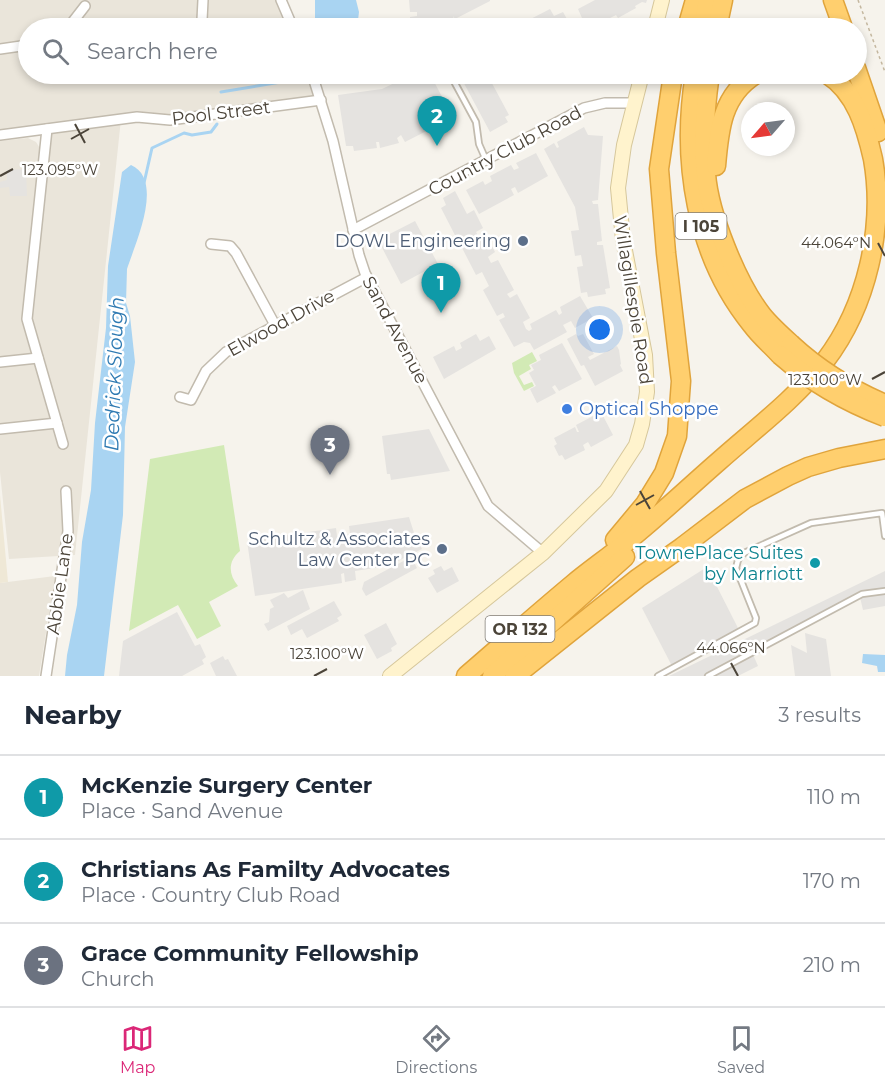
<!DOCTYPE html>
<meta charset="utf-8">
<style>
:root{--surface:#fff;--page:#f6f6f7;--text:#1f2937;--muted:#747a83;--line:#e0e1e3;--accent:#db2777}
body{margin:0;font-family:Montserrat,sans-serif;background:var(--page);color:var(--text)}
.compass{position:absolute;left:741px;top:102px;width:54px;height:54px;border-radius:50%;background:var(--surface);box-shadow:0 3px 9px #0003;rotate:242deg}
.you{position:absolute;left:600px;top:330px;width:21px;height:21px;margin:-15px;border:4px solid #fff;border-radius:50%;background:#1a73e8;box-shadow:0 0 0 9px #1a73e833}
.badge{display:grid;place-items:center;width:39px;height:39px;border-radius:50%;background:var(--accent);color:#fff;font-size:20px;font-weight:700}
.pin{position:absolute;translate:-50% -50px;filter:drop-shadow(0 2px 3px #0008)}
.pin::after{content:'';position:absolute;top:32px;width:21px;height:18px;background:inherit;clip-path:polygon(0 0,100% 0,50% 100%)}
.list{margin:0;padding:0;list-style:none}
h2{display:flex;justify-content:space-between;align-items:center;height:78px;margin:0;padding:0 24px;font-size:26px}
h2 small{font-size:20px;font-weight:400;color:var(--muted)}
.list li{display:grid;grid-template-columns:39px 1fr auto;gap:18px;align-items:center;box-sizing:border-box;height:84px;padding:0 24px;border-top:2px solid var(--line)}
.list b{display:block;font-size:22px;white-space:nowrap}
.list p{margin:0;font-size:20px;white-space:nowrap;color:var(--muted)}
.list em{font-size:20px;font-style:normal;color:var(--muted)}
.icon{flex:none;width:33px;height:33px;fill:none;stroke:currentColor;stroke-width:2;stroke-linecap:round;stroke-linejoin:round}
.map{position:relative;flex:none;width:885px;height:676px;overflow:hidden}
.search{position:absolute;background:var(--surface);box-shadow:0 3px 9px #0003;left:18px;right:18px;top:18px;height:66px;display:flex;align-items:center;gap:15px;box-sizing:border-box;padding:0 21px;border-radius:33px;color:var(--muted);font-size:22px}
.sheet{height:330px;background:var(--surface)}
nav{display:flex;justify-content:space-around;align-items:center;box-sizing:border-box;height:84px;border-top:2px solid var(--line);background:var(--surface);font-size:16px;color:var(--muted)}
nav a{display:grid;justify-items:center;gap:3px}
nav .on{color:var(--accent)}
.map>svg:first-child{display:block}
</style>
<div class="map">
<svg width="885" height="676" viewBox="0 0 885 676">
<rect width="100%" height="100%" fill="#f6f3ec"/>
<g fill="#eae5da">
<polygon points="0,0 281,0 293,28 28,28 28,74 312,74 321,100 170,120 121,119 75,555 9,559 0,472 0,141 28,138 36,142 41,150 22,318 23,322 27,322 47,129 0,135"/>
<polygon points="55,576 39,676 0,676 0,583"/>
</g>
<polygon fill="#efe8d6" points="0,495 8,582 0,583"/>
<g fill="#d2eab5">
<polygon points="532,352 537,361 529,365 531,369 519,376 524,385 532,382 534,386 524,391 514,373 512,363"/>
<path d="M224 445 240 551C228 561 228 574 238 586L209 602 221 626 197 639 178 605 129 631 150 459Z"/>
</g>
<g fill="#e5e3e0">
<polygon points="409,0 490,0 490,1 455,19 453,16 454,20 438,28 435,28 433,26 410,28 410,17 417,16 417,12 410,12"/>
<polygon points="595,0 647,0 646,3 642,2 635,6 636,8 618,18 616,15 596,25 596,28 580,28 577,21 582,18 578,9"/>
<polygon points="550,9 554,16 563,12 572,28 518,28 517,26"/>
<polygon points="413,74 423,75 430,74 448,108 445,110 450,119 405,142 401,135 397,138 399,143 380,148 379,142 376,142 377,148 354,151 353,146 346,146 338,95 382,89"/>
<polygon points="459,74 487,74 509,115 505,117 508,122 490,132"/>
<polygon points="584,127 588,135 603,136 598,200 592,201 593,204 598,204 602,241 597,242 597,245 603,245 610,288 605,289 606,294 588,297 587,292 581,293 577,267 583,266 581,255 575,256 571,231 579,230 575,207 544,149 554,143 557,148 559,147 557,142"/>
<polygon points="536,153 548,176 518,193 515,187 511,189 514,195 479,214 466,190 483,181 485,185 492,181 490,176 511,165 514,170 519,168 516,163"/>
<polygon points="26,169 27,196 10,196 9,187 0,188 0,182 7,180 7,170"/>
<polygon points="455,191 467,214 474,210 483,228 476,232 481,241 488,238 495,252 488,257 491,263 498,260 514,290 507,294 510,298 517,294 530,318 523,322 526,329 529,331 532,329 530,324 556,310 559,315 562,313 560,307 580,296 593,318 575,328 571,321 563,325 567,332 534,350 530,343 524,342 514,347 499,320 505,317 503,313 497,316 483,290 489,286 482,272 476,275 460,244 465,241 464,238 458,241 441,208 446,205 443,198"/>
<polygon points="415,221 438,264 401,284 378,240"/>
<polygon points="476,334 480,341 489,336 496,349 444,379 433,357 454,346 456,351 462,348 460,343"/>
<polygon points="576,334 578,336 583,334 594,354 588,357 590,360 617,346 619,350 621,364 620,365 623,371 595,386 584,365 581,366 567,339"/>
<polygon points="562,343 582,379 559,391 555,385 552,387 556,393 537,403 530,389 536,386 529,373 534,370 531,365 541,360 539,355"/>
<polygon points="601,412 613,435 591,447 588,442 583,445 585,450 565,460 562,455 559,456 554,446 557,444 554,438 575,427 577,432 579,432 576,425"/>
<polygon points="429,429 450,471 391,480 390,474 387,474 382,436"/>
<polygon points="409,517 414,533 422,549 388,566 355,571 356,580 345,582 344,573 341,574 342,583 255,596 247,541 336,528 337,536 350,534 349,526"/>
<polygon points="411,557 417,568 366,596 362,589 364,582"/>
<polygon points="441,566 444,571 452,567 459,581 437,593 428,578 435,574 433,570"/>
<polygon points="707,567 740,632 673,668 642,608"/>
<polygon points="885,571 885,606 863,610 859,593 751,650 758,666 738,676 669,676"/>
<polygon points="303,590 310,609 268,631 264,624 269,622 270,609 274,607 270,600 284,593 288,598"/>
<polygon points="334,601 342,615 337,618 339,621 307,638 302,629 291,635 287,626"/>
<polygon points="177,612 195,646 200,644 206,657 202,660 204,664 182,676 119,676 123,641"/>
<polygon points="386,623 397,644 391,648 392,651 377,659 364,635"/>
<polygon points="805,633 826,639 831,676 795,676 791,645 807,653"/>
<polygon points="223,656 225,660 228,659 237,676 216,676 210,663"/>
</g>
<g fill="#a9d4f2">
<polygon points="315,0 356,0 359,12 357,28 315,28"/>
<path d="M131 165C165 180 135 244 127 269L126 303 130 316 135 362 125 427 123 515 104 676H65L67 655 77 605 82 542 91 490 95 423 106 328 108 266 122 172Z"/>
<polygon points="863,654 885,655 885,672 878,672 877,666 862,663"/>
</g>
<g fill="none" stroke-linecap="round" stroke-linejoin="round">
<g stroke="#a9d4f2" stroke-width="3">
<polyline points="221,92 299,79"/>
<polyline points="144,183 152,148 184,133 192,135 211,132 217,124"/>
</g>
<defs>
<g id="lane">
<polyline points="424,24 426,28"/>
<polyline points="450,74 476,122 479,144 486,160"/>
<polyline points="658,676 755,623 756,618 736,568 738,560 744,553 811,523 882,513 885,536"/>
<polyline points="708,676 862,594 885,591"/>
</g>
<g id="street">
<polyline points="203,0 202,20 205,28"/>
<polyline points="281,0 293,28"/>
<polyline points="68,28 85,6"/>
<polyline points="0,49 28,45"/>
<polyline points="312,74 333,141 359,255 365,273 488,506 543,553"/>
<polyline points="47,129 27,319 63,444"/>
<polyline points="0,135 137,117 170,120 321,100"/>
<polyline points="353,230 584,108 605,103 634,103"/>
<polyline points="211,244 230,246 236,253 275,325"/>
<polyline points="0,362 38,358"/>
<polyline points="180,397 191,400 206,371 226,352 367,277"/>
<polyline points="0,429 57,423"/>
<polyline points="46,676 68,531 66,491"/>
</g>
<g id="secondary">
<polyline points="655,28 662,0"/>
<polyline points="390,676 543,553 606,491 636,445 642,424 647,392 645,355 623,240 618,188 624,145 642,74"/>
</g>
<g id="highway">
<polyline points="833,0 843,28"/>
<polyline points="687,28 695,0"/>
<polyline points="703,28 708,0"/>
<polyline points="717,28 723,0"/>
<polyline points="856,68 878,132"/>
<path d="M695 74C681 160 695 255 752 325 760 336 771 345 780 355"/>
<path d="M710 74C705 107 703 141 706 174 709 214 737 283 762 315 770 325 781 335 791 344"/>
<path d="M716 166C719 129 722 95 756 74"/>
<polyline points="615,540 645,504 664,473 677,436 681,381 666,253 659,169 673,74"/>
<path d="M466 676C502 645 537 614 573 584 592 568 612 555 630 539 661 514 689 487 719 461 755 429 795 399 825 361 867 306 885 227 873 159 866 128 856 92 827 74"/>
<polyline points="492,676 625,557"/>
<polyline points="515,676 638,578 682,547 745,499 788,476 808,467 839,458 885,449"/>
</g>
</defs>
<use href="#lane" stroke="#c2bbae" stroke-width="8"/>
<use href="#street" stroke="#c2bbae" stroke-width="12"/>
<use href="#secondary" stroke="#d6c79b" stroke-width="16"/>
<use href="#highway" stroke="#e0a43c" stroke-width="21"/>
<polyline stroke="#c4b79f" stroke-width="1.5" stroke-dasharray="3 3" stroke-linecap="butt" points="858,0 885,72"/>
<use href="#lane" stroke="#fff" stroke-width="4.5"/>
<use href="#street" stroke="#fff" stroke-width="9"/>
<use href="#secondary" stroke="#fff3cd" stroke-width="14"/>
<use href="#highway" stroke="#ffcf6e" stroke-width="18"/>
<defs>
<g id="highway-bridge">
<path d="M791 344C819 370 850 389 885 404"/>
<path d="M780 355C812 383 846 402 885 417"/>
</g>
</defs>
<use href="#highway-bridge" stroke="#e0a43c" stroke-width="21" stroke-linecap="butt"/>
<use href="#highway-bridge" stroke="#ffcf6e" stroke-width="18"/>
</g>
<path fill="none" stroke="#4b4439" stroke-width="2" d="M75 124 85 143M71 139 89 129M0 176 13 169M878 243 885 256M872 379 885 372M640 491 650 509M636 505 654 495M731 663 738 676M314 676 327 669"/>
<g fill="#5c6f8a" stroke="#fff" stroke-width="2">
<circle cx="523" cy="241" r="6"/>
<circle cx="442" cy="549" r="6"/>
</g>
<circle fill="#3f7fe0" stroke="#fff" stroke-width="2" cx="567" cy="409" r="6"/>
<circle fill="#0f9aa8" stroke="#fff" stroke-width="2" cx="815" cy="563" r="6"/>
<g text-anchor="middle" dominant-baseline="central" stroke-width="5" stroke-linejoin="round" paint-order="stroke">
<g fill="#fff" stroke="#817c74" stroke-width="1.5">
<rect x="675.5" y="213" width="51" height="26" rx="4.5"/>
<rect x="485.5" y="616" width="69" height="26" rx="4.5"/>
</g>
<g font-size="16" font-weight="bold" fill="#4b4439">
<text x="701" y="226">I 105</text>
<text x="520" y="629">OR 132</text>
</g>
<g font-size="18" fill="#4b4439" stroke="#fff">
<text transform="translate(221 113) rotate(-7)">Pool Street</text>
<text transform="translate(505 151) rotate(-28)">Country Club Road</text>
<text transform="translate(633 300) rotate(81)">Willagillespie Road</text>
<text transform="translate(281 323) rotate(-29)">Elwood Drive</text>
<text transform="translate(395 330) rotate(62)">Sand Avenue</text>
<text transform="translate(60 584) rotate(-82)">Abbie Lane</text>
</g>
<g font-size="18" fill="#4e5e75" stroke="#fff" text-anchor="end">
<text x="511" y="241">DOWL Engineering</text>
<text x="430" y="539">Schultz &amp; Associates<tspan x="430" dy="21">Law Center PC</tspan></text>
</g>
<g font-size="18" fill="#366cbe" stroke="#fff" text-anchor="start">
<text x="579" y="409">Optical Shoppe</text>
</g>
<g font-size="18" fill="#0d838f" stroke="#fff" text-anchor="end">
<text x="803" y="553">TownePlace Suites<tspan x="803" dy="21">by Marriott</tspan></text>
</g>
<g font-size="20" font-style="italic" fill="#2e7ab2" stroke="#fff">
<text transform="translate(114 374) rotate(-88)">Dedrick Slough</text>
</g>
</g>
<g font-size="15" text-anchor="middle" fill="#4b4439" stroke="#fff" stroke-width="5" stroke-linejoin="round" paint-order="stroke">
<text x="60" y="175">123.095°W</text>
<text x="836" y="248">44.064°N</text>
<text x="825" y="385">123.100°W</text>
<text x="731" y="653">44.066°N</text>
<text x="327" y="659">123.100°W</text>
</g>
</svg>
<svg class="compass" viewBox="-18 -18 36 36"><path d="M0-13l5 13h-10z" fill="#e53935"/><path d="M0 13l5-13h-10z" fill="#747a83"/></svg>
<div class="you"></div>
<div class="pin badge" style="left:441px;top:313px;background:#0f9aa8">1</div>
<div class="pin badge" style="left:437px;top:146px;background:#0f9aa8">2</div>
<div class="pin badge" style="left:330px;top:475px;background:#6b7280">3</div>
<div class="search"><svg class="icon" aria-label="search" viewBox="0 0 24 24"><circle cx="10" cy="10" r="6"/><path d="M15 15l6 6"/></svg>Search here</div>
</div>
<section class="sheet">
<h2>Nearby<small>3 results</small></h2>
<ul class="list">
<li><span class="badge" style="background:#0f9aa8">1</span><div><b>McKenzie Surgery Center</b><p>Place · Sand Avenue</p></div><em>110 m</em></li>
<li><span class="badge" style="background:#0f9aa8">2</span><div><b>Christians As Familty Advocates</b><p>Place · Country Club Road</p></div><em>170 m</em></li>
<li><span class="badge" style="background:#6b7280">3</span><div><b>Grace Community Fellowship</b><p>Church</p></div><em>210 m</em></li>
</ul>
</section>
<nav>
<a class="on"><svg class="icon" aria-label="map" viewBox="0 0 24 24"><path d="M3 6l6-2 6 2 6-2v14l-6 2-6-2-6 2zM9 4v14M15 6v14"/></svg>Map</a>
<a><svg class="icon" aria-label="directions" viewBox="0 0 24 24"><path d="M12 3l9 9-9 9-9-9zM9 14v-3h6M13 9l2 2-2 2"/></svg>Directions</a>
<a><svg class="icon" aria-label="saved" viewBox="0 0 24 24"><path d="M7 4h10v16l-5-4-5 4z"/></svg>Saved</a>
</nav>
